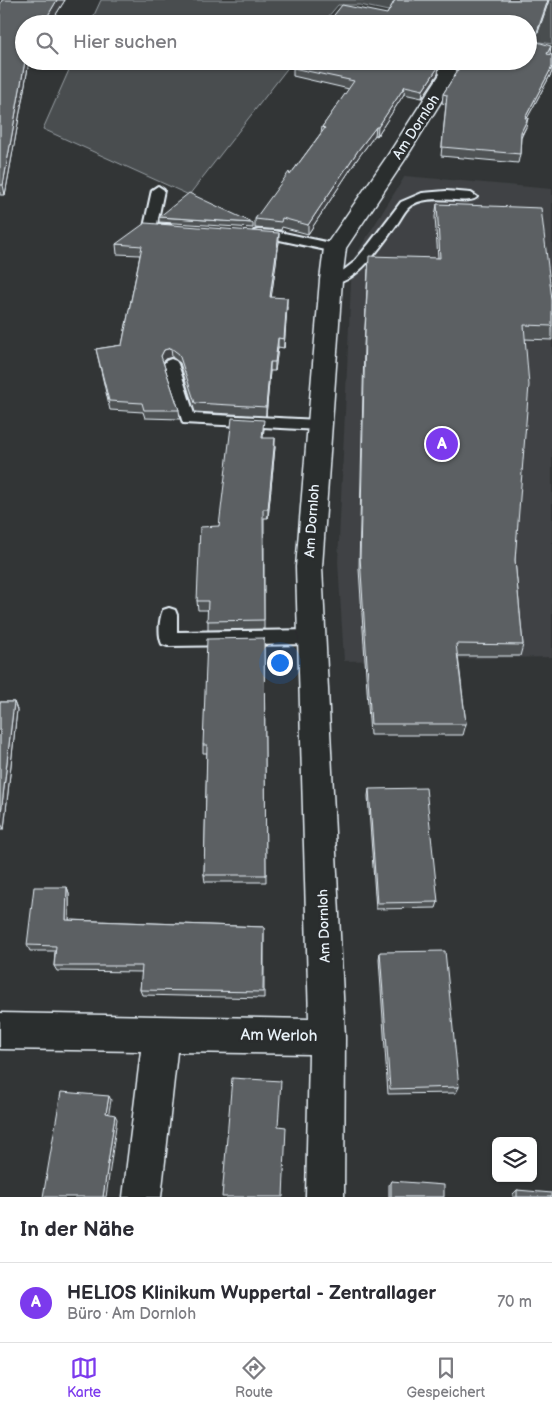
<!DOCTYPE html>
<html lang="de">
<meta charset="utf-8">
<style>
:root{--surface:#fff;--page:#f2f2f3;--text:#2b2b33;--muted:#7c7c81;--line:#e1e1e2;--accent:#7c3aed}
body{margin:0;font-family:"Balsamiq Sans",sans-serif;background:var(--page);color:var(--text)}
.controls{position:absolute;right:15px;bottom:15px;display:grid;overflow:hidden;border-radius:8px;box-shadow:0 1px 4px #0004}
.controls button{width:45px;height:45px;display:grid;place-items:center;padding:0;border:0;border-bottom:1px solid var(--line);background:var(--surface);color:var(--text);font:25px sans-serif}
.you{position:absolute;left:279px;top:662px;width:18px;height:18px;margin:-12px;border:4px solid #fff;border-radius:50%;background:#1a73e8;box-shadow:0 0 0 8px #1a73e833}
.badge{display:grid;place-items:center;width:32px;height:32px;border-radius:50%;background:var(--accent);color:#fff;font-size:16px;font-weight:700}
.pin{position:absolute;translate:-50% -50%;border:2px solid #fff;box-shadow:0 1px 5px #0006}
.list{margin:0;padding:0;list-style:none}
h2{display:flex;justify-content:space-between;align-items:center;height:65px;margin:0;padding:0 20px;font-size:21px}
h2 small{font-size:16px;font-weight:400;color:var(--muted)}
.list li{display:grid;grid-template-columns:32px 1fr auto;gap:15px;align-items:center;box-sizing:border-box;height:80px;padding:0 20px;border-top:1px solid var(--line)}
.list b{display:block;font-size:19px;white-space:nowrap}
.list p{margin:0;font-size:16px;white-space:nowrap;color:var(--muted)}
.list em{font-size:16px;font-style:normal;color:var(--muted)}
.icon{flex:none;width:28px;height:28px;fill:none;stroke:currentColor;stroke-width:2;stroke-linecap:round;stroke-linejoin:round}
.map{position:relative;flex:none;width:552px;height:1197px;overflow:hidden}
.search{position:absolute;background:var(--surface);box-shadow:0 1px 4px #0004;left:15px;right:15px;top:15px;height:55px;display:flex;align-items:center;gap:12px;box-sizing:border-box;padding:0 18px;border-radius:28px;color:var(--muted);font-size:19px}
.sheet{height:145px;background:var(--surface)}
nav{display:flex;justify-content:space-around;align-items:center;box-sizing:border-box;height:70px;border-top:1px solid var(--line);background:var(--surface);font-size:14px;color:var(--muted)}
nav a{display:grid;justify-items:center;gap:2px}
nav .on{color:var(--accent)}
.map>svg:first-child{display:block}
</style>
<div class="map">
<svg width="552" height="1197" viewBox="0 0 552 1197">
<rect width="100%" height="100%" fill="#323536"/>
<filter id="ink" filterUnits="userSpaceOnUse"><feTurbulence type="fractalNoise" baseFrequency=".02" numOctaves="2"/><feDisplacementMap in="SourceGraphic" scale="10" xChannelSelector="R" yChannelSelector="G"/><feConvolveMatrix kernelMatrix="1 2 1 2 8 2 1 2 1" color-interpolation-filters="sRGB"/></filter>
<g filter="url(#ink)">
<polygon fill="#3f4244" points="405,176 552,189 552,657 344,661 338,562 352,261"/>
<g fill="#494d4f" stroke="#989fa4">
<polygon points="101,0 552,0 552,44 528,40 528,24 450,24 360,5 338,5 322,24 90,24"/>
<polygon points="73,61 293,61 189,195 43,129"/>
</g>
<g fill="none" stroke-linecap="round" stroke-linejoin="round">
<defs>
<g id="lane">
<path d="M158 186 164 190 157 224 171 225 173 228 171 231C164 233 149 233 144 227L152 190Z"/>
<path d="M446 191 471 193 477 197C468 207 427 190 408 208 403 213 401 219 397 224 383 243 354 290 326 283L325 280 326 277 344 270 353 263 369 244 401 202 422 193Z"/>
<polygon points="258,230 275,231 335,244 341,248 335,252 275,239 254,237 252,234 254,231"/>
<polygon points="171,359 176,361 178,364 194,414 319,420 324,421 326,425 324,429 319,430 183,423 164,364 166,361"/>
<path d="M169 608 175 610 177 615V632L313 630 319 632 321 637 319 642 313 644 168 646 162 644C158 635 159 619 163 610Z"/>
</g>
<polygon id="street" points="411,61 445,61 452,63 458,74 406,158 346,248 342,280 322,567 345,1037 344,1197 306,1197 309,1054 177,1052 161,1197 123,1197 141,1051 0,1049 0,1013 309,1019 296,567 320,280 324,248 386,158 440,74 438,71 414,65"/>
</defs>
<use href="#lane" stroke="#e8f1f8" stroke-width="4"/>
<use href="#street" stroke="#e8f1f8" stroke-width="3"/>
<use href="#lane" fill="#2a2d2e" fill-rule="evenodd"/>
<use href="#street" fill="#2a2d2e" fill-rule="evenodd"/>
</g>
<g fill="#4f5355" stroke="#e8f1f8">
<polygon points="65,0 50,24 24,24 24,61 34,61 33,62 29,62 5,195 0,195 0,5"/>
<polygon points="395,0 549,0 535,41 549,55 552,55 552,72 527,118 526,127 521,138 520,154 518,163 441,156 446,104 442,103 443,94 458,70 453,61 528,61 387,14"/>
<polygon points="439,66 438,74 422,98 404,94 377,136 375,135 358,158 308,234 282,227 281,230 255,228 255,219 290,175 321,133 322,127 349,89 293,76 293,68"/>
<polygon points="437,204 552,300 552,340 525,339 515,560 523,645 520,656 458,656 466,724 463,735 370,735 359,569 364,346 368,269 438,258 435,217"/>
<polygon points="159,217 253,223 253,228 159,222"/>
<polygon points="279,242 271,297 287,307 284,348 278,347 275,371 270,371 266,416 195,412 180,363 172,357 165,359 163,362 179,410 180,419 145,418 143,412 110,410 96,349 122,345 140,255 117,254 116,244"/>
<polygon points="264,429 263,438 275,447 268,518 264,518 264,629 208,630 208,610 198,610 197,601 219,526"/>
<polygon points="264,638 266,882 205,882 204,875 207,753 203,753 203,745"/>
<polygon points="0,702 14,702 17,710 4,829 0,829"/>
<polygon points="369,789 438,902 436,908 376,909 368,796"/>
<polygon points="67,887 69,893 69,920 264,927 264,998 142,995 140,990 142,972 57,971 54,966 55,951 30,951 27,945"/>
<polygon points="380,952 459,1087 456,1093 388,1094 379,959"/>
<polygon points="391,1181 444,1197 389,1197 389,1185"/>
<polygon points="517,1190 552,1197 513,1197 513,1194"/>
</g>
<g fill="#404345" stroke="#e8f1f8">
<polygon points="57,0 65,0 50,24 43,24"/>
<polygon points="548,0 549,0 532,49 534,41"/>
<polygon points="551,46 550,54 545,63 547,54"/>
<polygon points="25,61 29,61 29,62 5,195 3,185"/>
<polygon points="439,66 438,74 422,98 423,90"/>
<polygon points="552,67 552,72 523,126 525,118"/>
<polygon points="405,86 404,94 377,136 378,127"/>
<polygon points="528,118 526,127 519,140 521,132"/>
<polygon points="376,127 375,135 358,158 308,234 308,225 359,149"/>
<polygon points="279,233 279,242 270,306 270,297"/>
<polygon points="287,298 287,307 284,348 284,339"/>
<polygon points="278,338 278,347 275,371 275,362"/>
<polygon points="171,348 172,357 165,359 162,365 161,356 164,350"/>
<polygon points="270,362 270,371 266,416 266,407"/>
<polygon points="275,438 275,447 268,518 268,509"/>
<polygon points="14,702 17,710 4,829 0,822"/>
<polygon points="67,887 69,893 69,926 66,920"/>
<polygon points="109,1096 111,1100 108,1117 106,1113"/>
<polygon points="115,1115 117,1119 106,1197 103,1197"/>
</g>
<g fill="#5c6063" stroke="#e8f1f8">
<polygon points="2,0 57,0 43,24 24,24 24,61 25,61 3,185 0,185 0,5"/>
<polygon points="395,0 548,0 534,41 551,46 547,54 552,55 552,67 525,118 528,118 521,132 520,154 442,147 447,95 443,94 461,65 459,61 528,61 528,24 327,24 342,5 387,14"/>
<polygon points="298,61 424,61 439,66 423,90 405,86 378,127 376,127 359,149 308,225 282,218 281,222 255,219 289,172 290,175 325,128 322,127 354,81 293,68"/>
<polygon points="189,193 253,223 159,217"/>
<polygon points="437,204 541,208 552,300 552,326 524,325 529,385 515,560 523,645 456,644 466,724 371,724 360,557 365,332 369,256 440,258"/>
<polygon points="145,223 279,233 270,297 287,298 284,339 278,338 275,362 270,362 266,407 195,403 179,354 171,348 164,350 161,356 179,410 144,410 142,403 109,401 96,349 122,345 142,246 116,244"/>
<polygon points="232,418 264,420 262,438 275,438 268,509 263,509 264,620 207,621 208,601 197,601 200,527 219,526"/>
<polygon points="264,638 266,875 204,875 207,745 203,745 207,639"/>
<polygon points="0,702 14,702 0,822"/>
<polygon points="426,788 438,902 377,903 369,789"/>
<polygon points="34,887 67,887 66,920 264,927 263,992 140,990 142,966 54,966 56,946 27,945"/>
<polygon points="445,951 459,1087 390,1089 380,952"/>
<polygon points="232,1078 281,1081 278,1126 286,1127 283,1197 222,1197"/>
<polygon points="61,1092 109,1096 106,1113 115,1115 103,1197 43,1197"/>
<polygon points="391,1181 444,1185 444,1197 391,1197"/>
<polygon points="517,1190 552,1193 552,1197 517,1197"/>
</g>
</g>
<g text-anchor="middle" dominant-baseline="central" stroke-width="5" stroke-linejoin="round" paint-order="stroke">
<g font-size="14" fill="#e8f1f8" stroke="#2a2d2e">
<text transform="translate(416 127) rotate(-57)">Am Dornloh</text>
<text transform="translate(312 521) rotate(-86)">Am Dornloh</text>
<text transform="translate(324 926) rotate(-92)">Am Dornloh</text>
</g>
<g font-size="16" fill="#e8f1f8" stroke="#2a2d2e">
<text transform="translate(279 1036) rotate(1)">Am Werloh</text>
</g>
</g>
</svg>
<div class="controls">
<button><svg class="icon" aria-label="layers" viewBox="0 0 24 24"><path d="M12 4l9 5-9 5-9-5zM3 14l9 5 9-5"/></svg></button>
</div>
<div class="you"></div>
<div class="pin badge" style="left:442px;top:444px">A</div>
<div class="search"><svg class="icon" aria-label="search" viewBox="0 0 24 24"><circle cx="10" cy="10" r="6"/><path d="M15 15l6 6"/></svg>Hier suchen</div>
</div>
<section class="sheet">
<h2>In der Nähe<small></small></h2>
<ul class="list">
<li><span class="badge">A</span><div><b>HELIOS Klinikum Wuppertal - Zentrallager</b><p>Büro · Am Dornloh</p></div><em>70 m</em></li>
</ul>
</section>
<nav>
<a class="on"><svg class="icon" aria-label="map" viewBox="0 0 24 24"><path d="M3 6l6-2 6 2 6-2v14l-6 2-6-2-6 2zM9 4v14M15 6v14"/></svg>Karte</a>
<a><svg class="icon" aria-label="directions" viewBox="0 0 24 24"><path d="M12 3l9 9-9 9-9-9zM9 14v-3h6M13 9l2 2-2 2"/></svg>Route</a>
<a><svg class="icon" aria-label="saved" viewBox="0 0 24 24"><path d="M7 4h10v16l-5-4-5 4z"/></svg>Gespeichert</a>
</nav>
